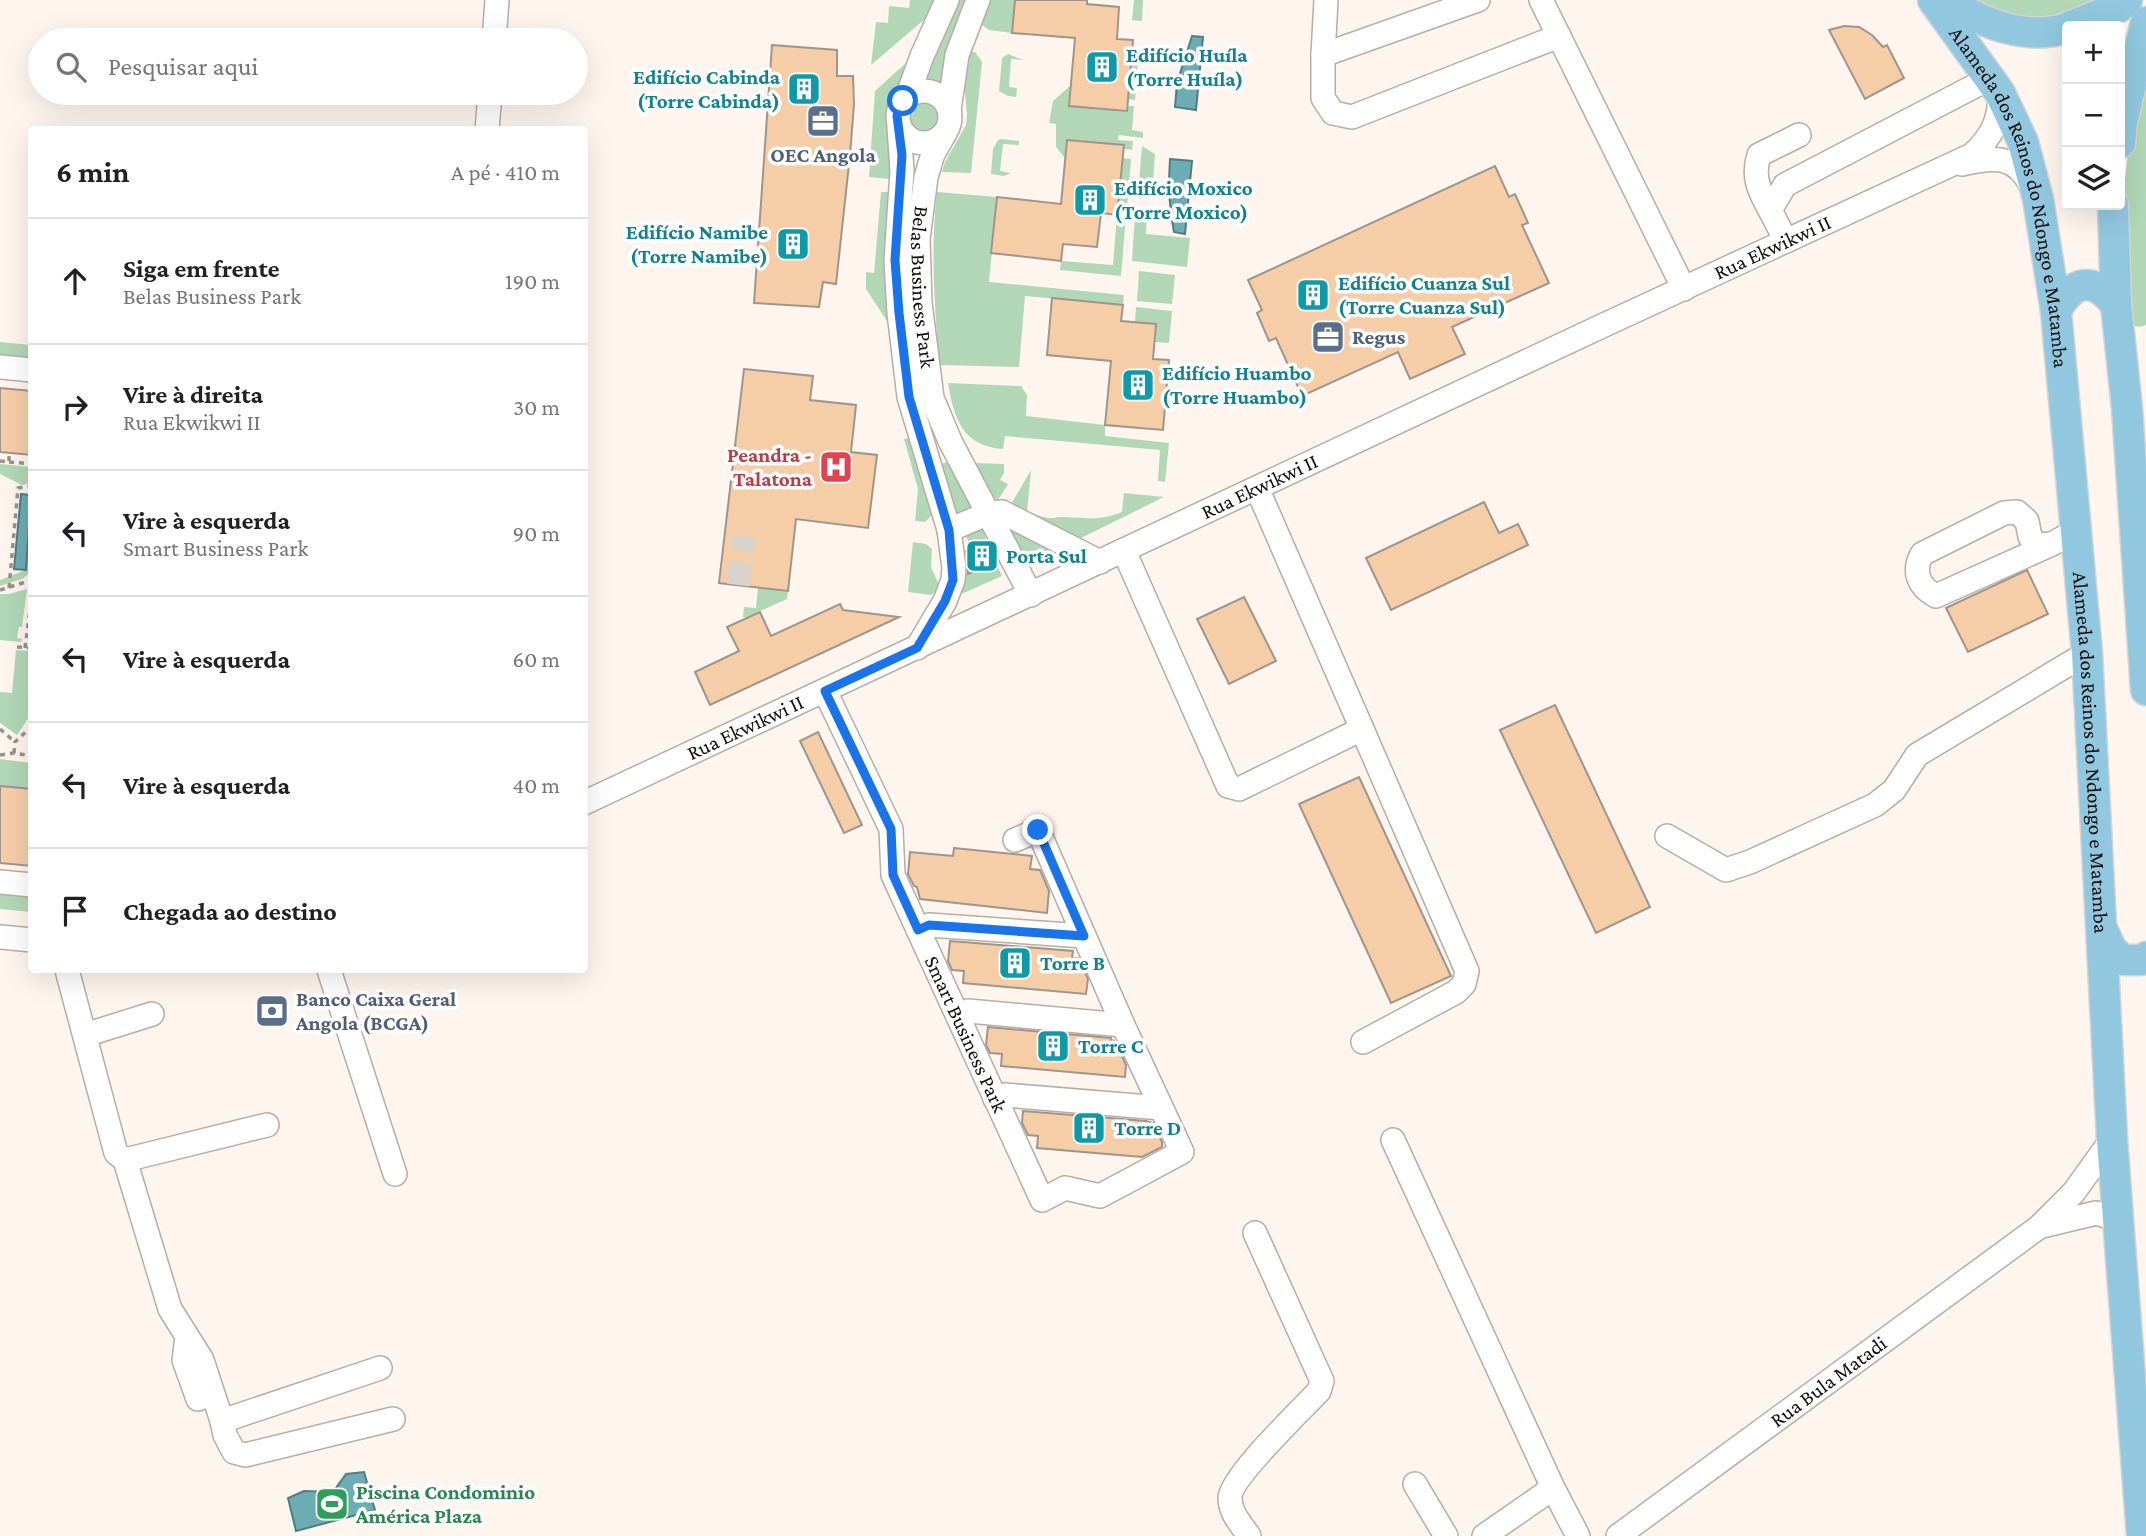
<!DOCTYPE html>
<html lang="pt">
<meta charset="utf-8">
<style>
:root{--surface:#fff;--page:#f2f2f2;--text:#202124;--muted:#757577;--line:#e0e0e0}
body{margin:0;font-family:"Crimson Pro",serif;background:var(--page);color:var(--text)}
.controls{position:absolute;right:21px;top:21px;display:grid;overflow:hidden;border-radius:7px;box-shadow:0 7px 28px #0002}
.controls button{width:63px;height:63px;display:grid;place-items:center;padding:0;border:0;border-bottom:2px solid var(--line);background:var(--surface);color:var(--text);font:35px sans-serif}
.stop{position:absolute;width:21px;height:21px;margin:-16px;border:5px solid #1a73e8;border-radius:50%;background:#fff}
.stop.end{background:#1a73e8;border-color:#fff;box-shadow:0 2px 7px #0008}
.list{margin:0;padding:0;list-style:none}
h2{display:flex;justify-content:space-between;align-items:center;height:91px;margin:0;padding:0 28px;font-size:30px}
h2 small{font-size:23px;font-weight:400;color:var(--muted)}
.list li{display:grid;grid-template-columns:46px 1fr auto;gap:21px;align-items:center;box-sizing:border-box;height:126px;padding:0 28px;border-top:2px solid var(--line)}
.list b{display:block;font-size:26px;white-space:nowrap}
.list p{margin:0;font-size:23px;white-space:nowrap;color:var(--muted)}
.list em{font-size:23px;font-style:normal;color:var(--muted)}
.icon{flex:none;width:38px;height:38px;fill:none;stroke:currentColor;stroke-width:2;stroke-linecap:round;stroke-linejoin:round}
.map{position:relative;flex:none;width:2146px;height:1536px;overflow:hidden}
.search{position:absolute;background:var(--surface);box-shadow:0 7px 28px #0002;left:28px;top:28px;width:560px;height:77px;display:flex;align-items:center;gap:18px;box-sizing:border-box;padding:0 24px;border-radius:38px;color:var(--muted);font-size:26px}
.panel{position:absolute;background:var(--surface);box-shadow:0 7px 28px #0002;left:28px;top:126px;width:560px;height:847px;border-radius:7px}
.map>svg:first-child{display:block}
</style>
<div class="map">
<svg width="2146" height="1536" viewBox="0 0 2146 1536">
<rect width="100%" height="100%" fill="#fef6ee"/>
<g fill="#b1d7b6">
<polygon points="910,0 934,0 926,18 871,65 876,22 888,23 889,6 909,8"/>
<polygon points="957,0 968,0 941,88 919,83"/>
<polygon points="991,0 1015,0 1012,33 989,30 982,25 982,19"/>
<polygon points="1134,0 1143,0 1142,21 1132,20"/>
<polygon points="1973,0 2105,0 2049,22 1990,10"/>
<polygon points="923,35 889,111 893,139 889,179 869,177 875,91 907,62"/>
<polygon points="1132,49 1139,50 1135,100 1128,99"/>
<polygon points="969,52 975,52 982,62 971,173 942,172 945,162 966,125 967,114 963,73"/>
<polygon points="1008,54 1023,60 1011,59 1009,87 1017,88 1016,97 1008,96 999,91 1002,58"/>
<polygon points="2146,56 2146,325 2139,327 2127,324 2123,196 2133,114"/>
<polygon points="1071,85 1069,106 1126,111 1127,106 1134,106 1132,130 1143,132 1143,138 1119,135 1118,140 1133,141 1132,150 1124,149 1123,145 1067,140 1065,158 1056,147 1056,124 1049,123 1053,101"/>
<circle cx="924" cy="117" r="20"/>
<polygon points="1002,139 1019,141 1019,145 1003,144 1000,171 1011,173 1004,176 991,174 993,149 998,140"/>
<polygon points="1142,146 1155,154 1153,183 1139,182"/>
<polygon points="1122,158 1131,159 1127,207 1118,207"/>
<polygon points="881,192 889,192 885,238 887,321 866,289 866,272 874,273"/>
<path d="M937 192 997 197 989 282 1124 295 1123 305 1025 296 1019 367 939 365C935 306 930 250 937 192Z"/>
<polygon points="1117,215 1126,216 1121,276 1060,270 1061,261 1113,265"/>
<polygon points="1135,215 1147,215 1146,234 1190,238 1187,267 1132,261"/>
<polygon points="1139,271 1175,275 1172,304 1137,301"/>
<polygon points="1136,307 1172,311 1169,343 1155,342 1156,324 1135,322"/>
<polygon points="0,342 31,345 31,360 0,357"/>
<path d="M948 383 1021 386 1027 395 1026 416 1105 425V436L1169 443 1165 482 1158 481 1160 450 1005 436 1003 449C962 446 954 418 948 383Z"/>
<polygon points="910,438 929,494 931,516 925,522 915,521 918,489 904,439"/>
<path d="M947 462 970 502V508C965 514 961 516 954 512L938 465Z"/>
<polygon points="976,463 1004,464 1004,473 1000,480 1008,484 998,500 992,496"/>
<polygon points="0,464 31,467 31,483 22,485 0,474"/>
<path d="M1031 470 1027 512C1035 514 1042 517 1049 518 1052 519 1056 517 1060 517 1085 517 1097 522 1122 512L1124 493 1164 497 1075 541 1010 506Z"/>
<polygon points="31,504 31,572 22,579 0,586 0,580 26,570"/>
<path d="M1005 520 1056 547C1049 560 1032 561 1021 551 1014 544 1010 529 1005 520Z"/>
<polygon points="978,525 983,529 987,542 972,549 965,534"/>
<polygon points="913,542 926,544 932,549 931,567 940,587 931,595 908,592"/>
<polygon points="995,561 1002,576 959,595 962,576"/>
<polygon points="758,587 788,591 787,599 747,617 743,617 744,607 756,608"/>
<polygon points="27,589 22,627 19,627 17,638 22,639 21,642 0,640 0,594 9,594"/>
<polygon points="16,650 32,651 31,714 17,735 0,723 0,692 12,693"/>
<polygon points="0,759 31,763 31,789 0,786"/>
<polygon points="0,890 31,893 31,912 0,909"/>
</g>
<g fill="#6cadb4" stroke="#517d81" stroke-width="2">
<polygon points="1192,36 1203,37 1196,110 1175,107 1177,83"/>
<path d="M1170 159 1192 161 1185 234 1174 232C1169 208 1168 184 1170 159Z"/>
<polygon points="21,494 31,495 26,570 14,569"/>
<polygon points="364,1472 375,1510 296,1531 288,1498 304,1491 333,1492 346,1474"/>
</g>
<g fill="#f5cda7" stroke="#9f958d" stroke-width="2">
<polygon points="1015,0 1087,0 1087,4 1119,7 1117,39 1133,40 1127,111 1069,106 1075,38 1012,33"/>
<polygon points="1844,26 1859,27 1872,35 1883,47 1887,45 1904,78 1865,99 1829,30"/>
<polygon points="772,45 837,50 837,76 853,76 854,104 850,155 836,284 823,282 819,307 754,303"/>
<polygon points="1067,140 1124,145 1117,215 1101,213 1097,247 1063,244 1061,261 991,253 997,197 1061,204"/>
<polygon points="1495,166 1509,197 1515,194 1528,223 1522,225 1549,283 1452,327 1465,354 1410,379 1398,352 1302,396 1276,338 1269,341 1257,313 1262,310 1248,280"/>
<polygon points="1052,298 1123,305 1121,321 1156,324 1153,359 1169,360 1163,430 1105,425 1111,361 1047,355"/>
<polygon points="744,369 813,376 810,400 856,405 851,452 877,455 868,528 796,519 788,591 719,583"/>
<polygon points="0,388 32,391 32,455 0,452"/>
<polygon points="1484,502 1499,533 1518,524 1528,545 1391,610 1366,558"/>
<polygon points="987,542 997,560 968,574 966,551"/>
<polygon points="2027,570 2048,614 1968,652 1946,608"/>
<polygon points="1244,597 1276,661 1229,684 1197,619"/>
<polygon points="840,604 843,610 899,617 710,705 695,672 739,651 727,627 760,612 771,636"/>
<polygon points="1555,705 1650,907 1596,933 1500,730"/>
<polygon points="818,732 862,825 844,833 800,741"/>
<polygon points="1359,777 1451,976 1391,1003 1299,804"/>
<polygon points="0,786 32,789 32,866 0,863"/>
<polygon points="954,848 1032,856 1030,869 1040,870 1049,891 1047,913 920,899 917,887 914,886 908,874 910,852 953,856"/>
<polygon points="950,941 1073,951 1072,958 1079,958 1088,979 1086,994 963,983 964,971 952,970 948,961"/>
<polygon points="988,1027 1111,1038 1111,1040 1115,1041 1126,1065 1125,1077 1001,1066 1002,1054 990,1053 986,1045"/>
<polygon points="1023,1111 1146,1121 1153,1123 1155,1132 1157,1132 1162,1142 1162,1147 1142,1157 1037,1148 1038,1136 1028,1135 1022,1123"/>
</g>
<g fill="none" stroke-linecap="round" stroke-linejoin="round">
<polyline stroke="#dad3cc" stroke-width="23" stroke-dasharray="23 11" stroke-linecap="butt" points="738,585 744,536"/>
<defs>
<g id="minor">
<polyline points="1326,0 1323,55 1478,0"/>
<polyline points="1541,0 1684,289"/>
<polyline points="494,40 497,0"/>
<polyline points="1323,55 1323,98 1333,113 1352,117 1559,36"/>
<circle cx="924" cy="117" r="26"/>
<polyline points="907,97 922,56 947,0"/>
<polyline points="949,110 957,55 978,0"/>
<polyline points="899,127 902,171 896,260 899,313 909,397 949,530 954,568 953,580 945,601 917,648"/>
<polyline points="487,130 490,93"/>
<path id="s1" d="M945 133 933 154 926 177 918 239 920 303 932 398 950 441 1031 595"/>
<path d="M1962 164C1994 157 2014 154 2031 185"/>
<path d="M1770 210C1759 191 1752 176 1759 155L1799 135"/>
<polyline points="1786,241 1770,210 1785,185 1990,78"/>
<polyline points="0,367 32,370"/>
<polyline points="1257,488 1362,729"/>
<polyline points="949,530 989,513 1002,512 1100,562"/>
<path d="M2052 544 2038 545 2030 537 2027 521 2017 512 2004 513 1922 554C1912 572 1919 587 1936 596L2052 544 2075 531"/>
<polyline points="1124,551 1228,786 1239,789 1362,729 1467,971 1464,984 1456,992 1363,1042"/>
<path id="s2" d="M825 691 891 829 893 875 1042 1200 1065 1188 1100 1196 1182 1152 1123 1025 1038 830 1015 840"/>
<path id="s3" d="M584 803 1602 326 1972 155C1992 137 2000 120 2000 93"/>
<polyline points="1667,836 1726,870 1750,862 1875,805 1894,790 1917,755 2087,653"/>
<polyline points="0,882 32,885"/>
<polyline points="918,930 929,925 1084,936"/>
<polyline points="0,937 32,940"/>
<polyline points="67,970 116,1153 125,1160 267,1125"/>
<polyline points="329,970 395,1174"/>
<polyline points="958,1016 968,1011 1123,1025"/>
<polyline points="85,1035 152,1014"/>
<polyline points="995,1099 1005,1095 1161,1108"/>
<polyline points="1393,1140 1553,1488 1578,1536"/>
<polyline points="125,1160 170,1309 202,1360 222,1421 380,1368"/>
<polyline points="2042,1226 2096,1213 2119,1220"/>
<polyline points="187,1337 184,1360 198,1399"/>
<polyline points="222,1421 225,1435 234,1452 245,1455 393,1419"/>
<polyline points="1415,1484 1446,1536"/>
<path d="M1249 1536C1241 1524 1230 1513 1230 1498 1230 1478 1302 1409 1319 1391L1322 1381 1255 1233"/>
<polyline points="1484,1536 1553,1488"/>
<path id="s4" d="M1618 1536 2039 1227 2074 1192 2112 1139"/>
</g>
<g id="major">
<path id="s5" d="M1933 0 2000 93 2023 142 2038 199 2056 311 2087 653 2112 1139 2142 1536"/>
<path d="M1946 0C1981 23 2025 41 2067 28"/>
<polyline points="2071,26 2119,7 2127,0"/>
<polyline points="2120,143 2122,122 2146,22"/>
<polyline points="2113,205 2116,305 2127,408 2146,690"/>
<path d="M2056 311C2073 279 2094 276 2116 305"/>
<polyline points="2102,929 2112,950 2123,960 2141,960 2146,957"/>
</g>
</defs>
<use href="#minor" stroke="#b7aea5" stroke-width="26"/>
<use href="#major" stroke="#d4d4d3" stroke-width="33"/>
<g stroke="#98928d" stroke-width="3.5" stroke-dasharray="5 5" stroke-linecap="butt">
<polyline points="0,461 9,462 9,452"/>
<polyline points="9,462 32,464"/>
<polyline points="9,588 18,488 32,486"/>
<polyline points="0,590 32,580"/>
<polyline points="17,647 32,648"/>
<polyline points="25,648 32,595"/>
<polyline points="0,729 15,742"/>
<polyline points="14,753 15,742 32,726"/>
<polyline points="0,755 14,753 32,756"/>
</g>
<use href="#minor" stroke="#fff" stroke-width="23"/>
<use href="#major" stroke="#91c8df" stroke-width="30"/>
</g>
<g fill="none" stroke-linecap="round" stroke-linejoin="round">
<polyline stroke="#1a73e8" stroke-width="9" points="903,101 897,116 902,155 895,260 899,313 909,397 949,530 953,580 945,601 917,648 825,691 891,829 893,875 918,930 929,925 1084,936 1038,830"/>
</g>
<defs>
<symbol id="building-square" viewBox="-11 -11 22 22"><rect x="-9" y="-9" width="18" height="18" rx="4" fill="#0f9aa8" stroke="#fff"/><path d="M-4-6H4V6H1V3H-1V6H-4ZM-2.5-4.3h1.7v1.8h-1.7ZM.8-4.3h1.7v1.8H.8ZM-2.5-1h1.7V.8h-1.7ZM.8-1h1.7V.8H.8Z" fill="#fff"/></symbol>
<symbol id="office-square" viewBox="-11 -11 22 22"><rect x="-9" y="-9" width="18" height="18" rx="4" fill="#5c6f8a" stroke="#fff"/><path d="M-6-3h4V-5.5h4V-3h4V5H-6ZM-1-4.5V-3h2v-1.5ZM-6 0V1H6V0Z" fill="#fff"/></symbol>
<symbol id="hospital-square" viewBox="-11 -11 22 22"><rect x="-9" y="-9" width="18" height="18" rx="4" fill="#e0444e" stroke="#fff"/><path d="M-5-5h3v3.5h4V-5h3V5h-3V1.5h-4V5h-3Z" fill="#fff"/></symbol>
<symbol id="bank-square" viewBox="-11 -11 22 22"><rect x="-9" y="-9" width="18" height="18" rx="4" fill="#5c6f8a" stroke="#fff"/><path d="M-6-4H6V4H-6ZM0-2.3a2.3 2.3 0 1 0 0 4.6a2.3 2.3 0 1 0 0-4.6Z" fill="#fff"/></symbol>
<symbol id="stadium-square" viewBox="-11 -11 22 22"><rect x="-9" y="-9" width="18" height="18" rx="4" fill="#2e9e5b" stroke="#fff"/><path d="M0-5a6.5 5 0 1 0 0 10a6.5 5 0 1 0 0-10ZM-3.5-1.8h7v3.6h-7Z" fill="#fff"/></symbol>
</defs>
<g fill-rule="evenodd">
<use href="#building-square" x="1083" y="48" width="38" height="38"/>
<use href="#building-square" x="785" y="70" width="38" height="38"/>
<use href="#office-square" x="804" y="102" width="38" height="38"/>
<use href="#building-square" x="1071" y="181" width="38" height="38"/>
<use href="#building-square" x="774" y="225" width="38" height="38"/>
<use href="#building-square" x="1294" y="276" width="38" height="38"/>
<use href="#office-square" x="1309" y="318" width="38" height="38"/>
<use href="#building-square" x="1119" y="366" width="38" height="38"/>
<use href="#hospital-square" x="817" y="448" width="38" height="38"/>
<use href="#building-square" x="963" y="537" width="38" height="38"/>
<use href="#building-square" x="996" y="944" width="38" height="38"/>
<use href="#bank-square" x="253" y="992" width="38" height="38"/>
<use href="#building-square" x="1034" y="1027" width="38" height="38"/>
<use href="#building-square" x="1070" y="1109" width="38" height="38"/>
<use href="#stadium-square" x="313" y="1485" width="38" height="38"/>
</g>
<g text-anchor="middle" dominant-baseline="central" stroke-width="7" stroke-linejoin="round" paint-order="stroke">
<g font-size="21" font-weight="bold" fill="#0d838f" stroke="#fff" text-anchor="start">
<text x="1126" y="55">Edifício Huíla<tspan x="1126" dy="24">(Torre Huíla)</tspan></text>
<text x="780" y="77" text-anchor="end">Edifício Cabinda<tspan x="780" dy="24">(Torre Cabinda)</tspan></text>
<text x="1114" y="188">Edifício Moxico<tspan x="1114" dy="24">(Torre Moxico)</tspan></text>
<text x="768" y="232" text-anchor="end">Edifício Namibe<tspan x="768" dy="24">(Torre Namibe)</tspan></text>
<text x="1338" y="283">Edifício Cuanza Sul<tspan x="1338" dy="24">(Torre Cuanza Sul)</tspan></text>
<text x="1162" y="373">Edifício Huambo<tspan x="1162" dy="24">(Torre Huambo)</tspan></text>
<text x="1006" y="556">Porta Sul</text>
<text x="1040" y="963">Torre B</text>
<text x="1078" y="1046">Torre C</text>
<text x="1114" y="1128">Torre D</text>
</g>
<g font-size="21" font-weight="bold" fill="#4e5e75" stroke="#fff" text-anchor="start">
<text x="823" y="155" text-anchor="middle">OEC Angola</text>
<text x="1352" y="337">Regus</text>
<text x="296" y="999">Banco Caixa Geral<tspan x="296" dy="24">Angola (BCGA)</tspan></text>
</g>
<g font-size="21" fill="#110e0b" stroke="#fff">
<text stroke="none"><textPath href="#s5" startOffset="217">Alameda dos Reinos do Ndongo e Matamba</textPath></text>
<text stroke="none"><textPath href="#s3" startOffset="1312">Rua Ekwikwi II</textPath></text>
<text stroke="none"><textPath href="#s1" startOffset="159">Belas Business Park</textPath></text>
<text stroke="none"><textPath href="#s3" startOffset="746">Rua Ekwikwi II</textPath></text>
<text stroke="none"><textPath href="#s3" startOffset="178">Rua Ekwikwi II</textPath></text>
<text stroke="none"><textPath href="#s5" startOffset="784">Alameda dos Reinos do Ndongo e Matamba</textPath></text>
<text stroke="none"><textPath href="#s2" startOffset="374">Smart Business Park</textPath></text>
<text stroke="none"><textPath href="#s4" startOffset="261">Rua Bula Matadi</textPath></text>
</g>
<g font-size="21" font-weight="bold" fill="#be3a42" stroke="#fff" text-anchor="end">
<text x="812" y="455">Peandra -<tspan x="812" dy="24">Talatona</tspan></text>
</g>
<g font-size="21" font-weight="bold" fill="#27864d" stroke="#fff" text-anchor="start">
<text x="356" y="1492">Piscina Condominio<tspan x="356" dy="24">América Plaza</tspan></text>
</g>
</g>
</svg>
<div class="controls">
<button>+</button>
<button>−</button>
<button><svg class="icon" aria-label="layers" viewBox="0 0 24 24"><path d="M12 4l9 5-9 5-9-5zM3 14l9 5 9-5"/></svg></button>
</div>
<div class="stop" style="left:903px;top:101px"></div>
<div class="stop end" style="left:1038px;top:830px"></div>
<div class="search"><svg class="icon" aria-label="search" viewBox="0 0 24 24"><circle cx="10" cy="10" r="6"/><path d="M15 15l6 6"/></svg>Pesquisar aqui</div>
<section class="panel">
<h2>6 min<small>A pé · 410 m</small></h2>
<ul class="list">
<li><svg class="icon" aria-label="ahead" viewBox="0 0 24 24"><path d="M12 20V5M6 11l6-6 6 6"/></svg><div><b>Siga em frente</b><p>Belas Business Park</p></div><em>190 m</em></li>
<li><svg class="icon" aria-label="right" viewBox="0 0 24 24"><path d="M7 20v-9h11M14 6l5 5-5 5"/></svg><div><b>Vire à direita</b><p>Rua Ekwikwi II</p></div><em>30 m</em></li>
<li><svg class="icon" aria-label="left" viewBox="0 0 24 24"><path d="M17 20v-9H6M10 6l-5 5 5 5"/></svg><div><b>Vire à esquerda</b><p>Smart Business Park</p></div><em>90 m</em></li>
<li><svg class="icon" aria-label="left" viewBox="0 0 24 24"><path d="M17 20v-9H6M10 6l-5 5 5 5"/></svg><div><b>Vire à esquerda</b></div><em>60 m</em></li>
<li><svg class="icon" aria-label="left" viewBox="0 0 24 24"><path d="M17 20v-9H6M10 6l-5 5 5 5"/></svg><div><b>Vire à esquerda</b></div><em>40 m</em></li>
<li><svg class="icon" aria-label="arrive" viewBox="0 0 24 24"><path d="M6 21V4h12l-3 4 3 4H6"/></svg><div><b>Chegada ao destino</b></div></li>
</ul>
</section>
</div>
